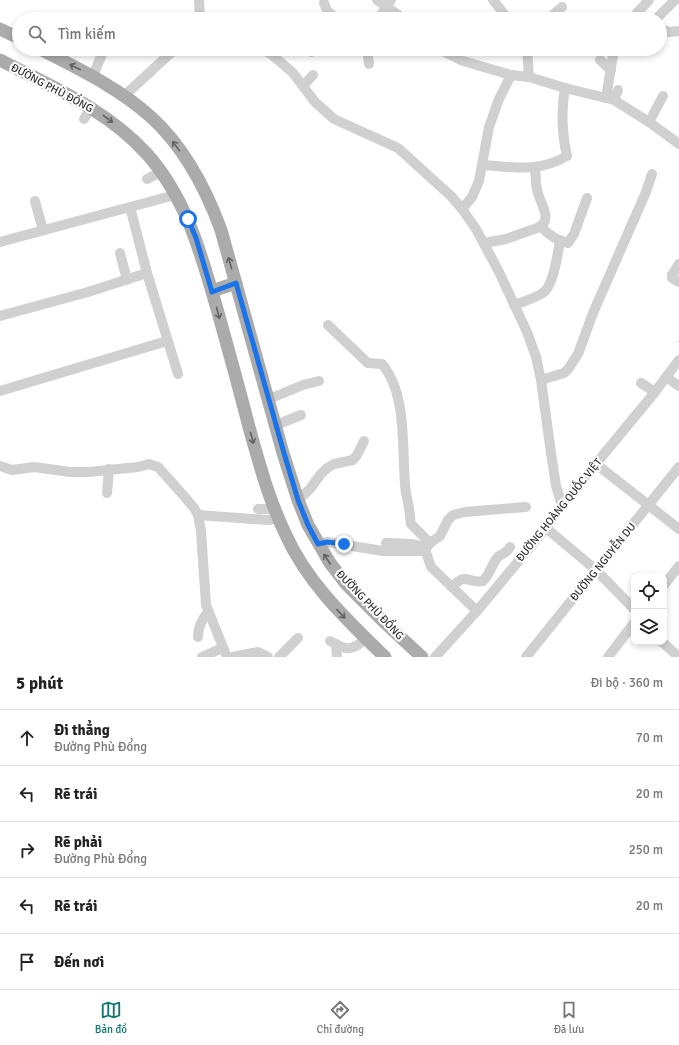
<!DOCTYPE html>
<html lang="vi">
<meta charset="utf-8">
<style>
:root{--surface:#fff;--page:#f2f2f2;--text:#222;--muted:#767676;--line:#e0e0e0;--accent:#0f766e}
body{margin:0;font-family:Signika,sans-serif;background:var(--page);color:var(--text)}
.controls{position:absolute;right:12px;bottom:12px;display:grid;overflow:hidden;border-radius:8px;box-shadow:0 2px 6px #0003}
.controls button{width:36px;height:36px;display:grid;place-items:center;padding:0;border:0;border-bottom:1px solid var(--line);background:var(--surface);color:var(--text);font:20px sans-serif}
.stop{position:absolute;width:12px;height:12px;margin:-9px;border:3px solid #1a73e8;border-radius:50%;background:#fff}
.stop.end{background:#1a73e8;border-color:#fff;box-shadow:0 1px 4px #0008}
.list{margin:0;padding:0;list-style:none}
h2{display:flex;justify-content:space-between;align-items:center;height:52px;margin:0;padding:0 16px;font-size:17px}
h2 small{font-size:13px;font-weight:400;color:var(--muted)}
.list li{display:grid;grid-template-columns:26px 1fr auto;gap:12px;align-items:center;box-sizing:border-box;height:56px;padding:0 16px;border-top:1px solid var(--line)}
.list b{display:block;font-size:15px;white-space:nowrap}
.list p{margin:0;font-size:13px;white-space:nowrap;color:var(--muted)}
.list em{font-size:13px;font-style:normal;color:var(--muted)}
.icon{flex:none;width:22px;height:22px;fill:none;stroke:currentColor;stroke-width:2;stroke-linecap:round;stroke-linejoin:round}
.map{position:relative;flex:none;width:679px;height:657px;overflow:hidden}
.search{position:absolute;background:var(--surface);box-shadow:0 2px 6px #0003;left:12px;right:12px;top:12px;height:44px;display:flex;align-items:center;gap:10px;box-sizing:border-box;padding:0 14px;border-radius:22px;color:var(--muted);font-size:15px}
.sheet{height:332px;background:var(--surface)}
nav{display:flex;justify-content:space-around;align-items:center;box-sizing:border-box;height:56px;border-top:1px solid var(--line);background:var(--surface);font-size:11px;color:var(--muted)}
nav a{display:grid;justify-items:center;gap:2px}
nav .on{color:var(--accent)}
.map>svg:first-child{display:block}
</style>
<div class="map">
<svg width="679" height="657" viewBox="0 0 679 657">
<rect width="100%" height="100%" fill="#fff"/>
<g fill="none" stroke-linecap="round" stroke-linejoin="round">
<polyline stroke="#cdcdcd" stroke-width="1.5" stroke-dasharray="2 2" stroke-linecap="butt" points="678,341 679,342"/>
<g stroke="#d0d0d0" stroke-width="10">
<polyline points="199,0 200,19"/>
<polyline points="377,0 404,19"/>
<polyline points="493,0 508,19"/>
<polyline points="324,3 327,11 337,19"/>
<polyline points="201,16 211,19"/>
<polyline points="378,19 391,0"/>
<polyline points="548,19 562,7"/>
<polyline points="634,19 637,13 649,0"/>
<polyline points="656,19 675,0"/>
<polyline points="660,29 669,32 679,31"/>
<polyline points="263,49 271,54 293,73 315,102 334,119 398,148 452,197 462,209 476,229 499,272 527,332 536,357 541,380 551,453 556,486 562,505"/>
<polyline points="367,49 369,64"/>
<polyline points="439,49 463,61 511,75 529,77 565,88 614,100 649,122 679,144"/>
<polyline points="527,49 529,77"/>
<polyline points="311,52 314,49"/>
<polyline points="600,60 611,70"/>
<polyline points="93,76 104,49"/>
<polyline points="303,86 313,75"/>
<polyline points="124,96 175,49"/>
<polyline points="606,98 614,49"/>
<polyline points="614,100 618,90"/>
<polyline points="84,119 91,107"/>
<polyline points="649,122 663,96"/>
<path d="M483 165C515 167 537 173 567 156 562 135 561 109 565 88"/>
<polyline points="147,179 161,172"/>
<polyline points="35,201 43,230"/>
<polyline points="462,209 472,197 479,181 489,127 499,99 511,75"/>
<path d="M541 227C548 234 558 241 568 243L574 234 587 198"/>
<polyline points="0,242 130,207"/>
<path d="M484 243 506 239 537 228C554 221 541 205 538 193 535 185 536 175 535 167"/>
<polyline points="120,253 127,280"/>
<polyline points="679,264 672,275 672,278 679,282"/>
<polyline points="147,273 178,374"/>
<path d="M514 305C522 302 539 297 545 291 554 282 558 253 560 240"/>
<polyline points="0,316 88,292 147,273 130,207 175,195"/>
<path d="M328 325 368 363 382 364C407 393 402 448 405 484 405 492 408 500 409 509 410 514 410 519 411 524L430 543"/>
<polyline points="666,377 679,386"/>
<polyline points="541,380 564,373 569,368 578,354 593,313 646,192 652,174"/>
<polyline points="641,383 655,392"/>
<polyline points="0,391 167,341"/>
<polyline points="269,399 303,385 319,381"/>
<polyline points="276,425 301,415"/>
<polyline points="596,464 679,529"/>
<polyline points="0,466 12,470 34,467 70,472 89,472 138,467 149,464 158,467 184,496 194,508 198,515 201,531 206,605 227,657"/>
<polyline points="107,493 109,469"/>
<polyline points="298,500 310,489 320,475 327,468 334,464 353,460 357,455 364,441"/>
<polyline points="258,509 275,509"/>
<polyline points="198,515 268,520 278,518"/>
<polyline points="546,528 596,570 634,609"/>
<polyline points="386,543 412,544 425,547"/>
<polyline points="318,544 327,542 383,551 422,551 427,547 430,543 440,536 448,520 453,515 465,512 526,507"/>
<polyline points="425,549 431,567 477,611"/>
<polyline points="664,585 679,566"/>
<path d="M452 587C467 571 466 584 483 581 490 575 493 561 498 557 503 553 507 553 510 547"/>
<path d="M198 637C198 627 202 619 208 612"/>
<path d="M330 641C348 651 350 651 366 639"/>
<polyline points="662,642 679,657"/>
<polyline points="336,644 337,657"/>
<polyline points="202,657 222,648"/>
<polyline points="232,657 258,652 268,657"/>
<polyline points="279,657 298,638"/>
<polyline points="435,657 477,611 546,528 562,505 655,392 679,360"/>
<polyline points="526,657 679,467"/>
<polyline points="608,657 634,623"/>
</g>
<g stroke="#ababab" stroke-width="13">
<polyline points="0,29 19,38"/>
<path d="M40 49C79 69 119 88 151 117 184 147 206 189 221 230L283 453 298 500 308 525 330 563 347 585 383 621 422 657"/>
<path d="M0 60C52 87 106 109 147 154 186 198 201 253 217 309 228 348 239 388 249 427 259 463 269 500 285 533 307 583 347 620 385 657"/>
<polyline points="212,291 236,283"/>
</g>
</g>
<defs><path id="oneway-shaft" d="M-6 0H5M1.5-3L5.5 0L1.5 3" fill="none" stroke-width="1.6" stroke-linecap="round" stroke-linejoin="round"/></defs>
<g stroke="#636363">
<use href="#oneway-shaft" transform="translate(75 67) rotate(-153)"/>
<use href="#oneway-shaft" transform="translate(108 119) rotate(37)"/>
<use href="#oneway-shaft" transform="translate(176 146) rotate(-126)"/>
<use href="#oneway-shaft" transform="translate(230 263) rotate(-106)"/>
<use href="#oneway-shaft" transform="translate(218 313) rotate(75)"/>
<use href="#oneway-shaft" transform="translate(252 438) rotate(75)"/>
<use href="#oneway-shaft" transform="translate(327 559) rotate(-123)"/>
<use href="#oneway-shaft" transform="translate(341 614) rotate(47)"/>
</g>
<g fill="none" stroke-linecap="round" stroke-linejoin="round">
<polyline stroke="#1a73e8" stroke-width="5" points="188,219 196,238 212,292 236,283 284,453 298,500 308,525 318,544 327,542 344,544"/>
</g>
<g text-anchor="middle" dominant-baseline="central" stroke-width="4" stroke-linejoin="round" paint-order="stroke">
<g font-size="11" fill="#333" stroke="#fff">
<text transform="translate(52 88) rotate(28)">ĐƯỜNG PHÙ ĐỔNG</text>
<text transform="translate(559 510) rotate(-51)">ĐƯỜNG HOÀNG QUỐC VIỆT</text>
<text transform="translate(603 562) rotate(-51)">ĐƯỜNG NGUYỄN DU</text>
<text transform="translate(370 605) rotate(46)">ĐƯỜNG PHÙ ĐỔNG</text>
</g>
</g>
</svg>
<div class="controls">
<button><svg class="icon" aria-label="locate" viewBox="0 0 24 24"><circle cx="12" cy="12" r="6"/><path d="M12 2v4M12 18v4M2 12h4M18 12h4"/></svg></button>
<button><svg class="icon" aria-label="layers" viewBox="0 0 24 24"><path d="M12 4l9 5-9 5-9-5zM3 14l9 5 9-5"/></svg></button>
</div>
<div class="stop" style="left:188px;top:219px"></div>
<div class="stop end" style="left:344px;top:544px"></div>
<div class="search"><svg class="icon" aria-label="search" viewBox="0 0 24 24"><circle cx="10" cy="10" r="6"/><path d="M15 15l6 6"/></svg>Tìm kiếm</div>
</div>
<section class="sheet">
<h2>5 phút<small>Đi bộ · 360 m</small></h2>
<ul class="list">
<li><svg class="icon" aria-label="ahead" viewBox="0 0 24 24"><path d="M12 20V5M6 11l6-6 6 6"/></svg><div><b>Đi thẳng</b><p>Đường Phù Đổng</p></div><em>70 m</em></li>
<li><svg class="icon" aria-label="left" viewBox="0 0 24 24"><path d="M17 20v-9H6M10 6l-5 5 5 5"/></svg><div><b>Rẽ trái</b></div><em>20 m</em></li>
<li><svg class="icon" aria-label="right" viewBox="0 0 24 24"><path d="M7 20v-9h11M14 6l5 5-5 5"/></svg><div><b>Rẽ phải</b><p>Đường Phù Đổng</p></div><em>250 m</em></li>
<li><svg class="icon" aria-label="left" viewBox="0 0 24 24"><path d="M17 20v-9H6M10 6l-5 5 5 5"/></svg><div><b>Rẽ trái</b></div><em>20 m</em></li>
<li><svg class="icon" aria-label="arrive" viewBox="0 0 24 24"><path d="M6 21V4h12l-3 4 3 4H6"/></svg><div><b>Đến nơi</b></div></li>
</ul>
</section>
<nav>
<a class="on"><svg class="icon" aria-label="map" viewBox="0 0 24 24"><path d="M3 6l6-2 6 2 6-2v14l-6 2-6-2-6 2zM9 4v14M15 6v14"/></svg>Bản đồ</a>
<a><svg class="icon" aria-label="directions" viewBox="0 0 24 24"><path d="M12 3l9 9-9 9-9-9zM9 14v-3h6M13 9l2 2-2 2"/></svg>Chỉ đường</a>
<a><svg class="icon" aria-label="saved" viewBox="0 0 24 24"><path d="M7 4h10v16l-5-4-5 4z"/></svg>Đã lưu</a>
</nav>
